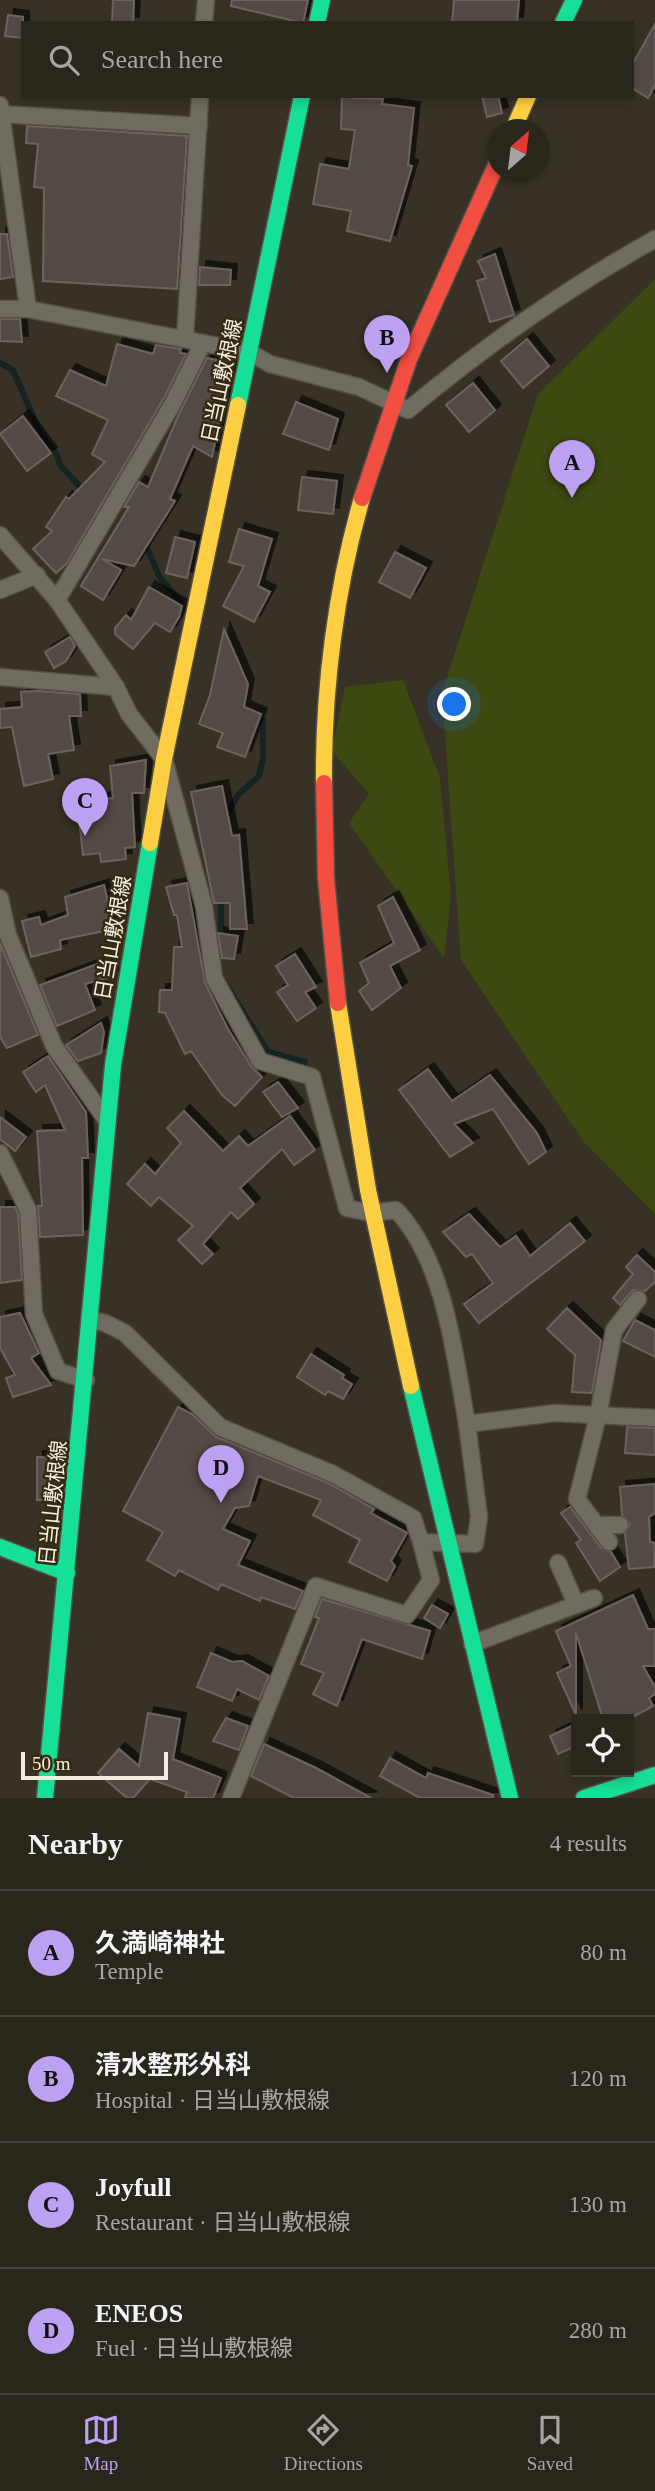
<!DOCTYPE html>
<meta charset="utf-8">
<style>
:root{--surface:#29261c;--page:#353229;--text:#f1f3f6;--muted:#a5a5a3;--line:#45433b;--accent:#bca0f2}
body{margin:0;font-family:"Times New Roman","Noto Sans JP",serif;background:var(--page);color:var(--text)}
.controls{position:absolute;right:21px;bottom:21px;display:grid;overflow:hidden;border-radius:0px;box-shadow:0 4px 10px #0003}
.controls button{width:63px;height:63px;display:grid;place-items:center;padding:0;border:0;border-bottom:2px solid var(--line);background:var(--surface);color:var(--text);font:35px sans-serif}
.compass{position:absolute;left:487px;top:119px;width:63px;height:63px;border-radius:50%;background:var(--surface);box-shadow:0 4px 10px #0003;rotate:28deg}
.scale{position:absolute;left:21px;bottom:18px;width:147px;box-sizing:border-box;padding-left:7px;border:4px solid #f3edde;border-top:0;font-size:19px;line-height:24px;white-space:nowrap;color:#f3edde;-webkit-text-stroke:5px #352b13;paint-order:stroke}
.you{position:absolute;left:455px;top:705px;width:24px;height:24px;margin:-18px;border:5px solid #fff;border-radius:50%;background:#1a73e8;box-shadow:0 0 0 10px #1a73e833}
.badge{display:grid;place-items:center;width:46px;height:46px;border-radius:50%;background:var(--accent);color:#111;font-size:23px;font-weight:700}
.pin{position:absolute;translate:-50% -58px;filter:drop-shadow(0 2px 4px #0008)}
.pin::after{content:'';position:absolute;top:37px;width:24px;height:21px;background:inherit;clip-path:polygon(0 0,100% 0,50% 100%)}
.list{margin:0;padding:0;list-style:none}
h2{display:flex;justify-content:space-between;align-items:center;height:91px;margin:0;padding:0 28px;font-size:30px}
h2 small{font-size:23px;font-weight:400;color:var(--muted)}
.list li{display:grid;grid-template-columns:46px 1fr auto;gap:21px;align-items:center;box-sizing:border-box;height:126px;padding:0 28px;border-top:2px solid var(--line)}
.list b{display:block;font-size:26px;white-space:nowrap}
.list p{margin:0;font-size:23px;white-space:nowrap;color:var(--muted)}
.list em{font-size:23px;font-style:normal;color:var(--muted)}
.icon{flex:none;width:38px;height:38px;fill:none;stroke:currentColor;stroke-width:2;stroke-linecap:round;stroke-linejoin:round}
.map{position:relative;flex:none;width:655px;height:1798px;overflow:hidden}
.search{position:absolute;background:var(--surface);box-shadow:0 4px 10px #0003;left:21px;right:21px;top:21px;height:77px;display:flex;align-items:center;gap:18px;box-sizing:border-box;padding:0 24px;border-radius:0px;color:var(--muted);font-size:26px}
.sheet{height:595px;background:var(--surface)}
nav{display:flex;justify-content:space-around;align-items:center;box-sizing:border-box;height:98px;border-top:2px solid var(--line);background:var(--surface);font-size:19px;color:var(--muted)}
nav a{display:grid;justify-items:center;gap:4px}
nav .on{color:var(--accent)}
.map>svg:first-child{display:block}
</style>
<div class="map">
<svg width="655" height="1798" viewBox="0 0 655 1798">
<defs>
<filter id="shadow"><feDropShadow dx="6" dy="-6" stdDeviation="0" flood-color="#0009"/></filter>
</defs>
<rect width="100%" height="100%" fill="#373225"/>
<g fill="#3c4911">
<polygon points="655,279 655,1214 583,1141 461,960 442,693 538,394"/>
<polygon points="403,680 440,778 451,896 444,958 349,823 369,794 332,751 345,687"/>
</g>
<g fill="none" stroke-linecap="round" stroke-linejoin="round">
<g stroke="#152323" stroke-width="6">
<polyline points="0,363 13,370 40,432 57,455 60,465 85,492"/>
<polyline points="144,541 160,578 181,602"/>
<polyline points="224,820 238,795 259,776 263,758 263,720"/>
<polyline points="215,947 221,932 221,896"/>
<polyline points="223,980 268,1052 305,1062"/>
</g>
</g>
<g fill="#524a44" stroke="#6c645e" stroke-width="2" filter="url(#shadow)">
<polygon points="113,0 134,0 133,23 112,23"/>
<polygon points="232,0 308,0 303,23 231,6"/>
<polygon points="454,0 519,0 517,23 452,23"/>
<polygon points="8,15 23,17 23,38 5,36"/>
<polygon points="655,24 655,85 648,98 632,88 632,65"/>
<polygon points="482,96 498,96 502,113 487,117"/>
<polygon points="342,97 383,99 382,104 414,108 408,165 412,166 390,241 347,231 351,211 313,204 320,164 349,169 355,130 341,129"/>
<polygon points="27,126 187,136 177,289 43,281 44,188 34,187 38,144 26,143"/>
<polygon points="0,234 7,234 13,277 0,279"/>
<polygon points="495,254 514,315 490,322 477,281 486,278 478,261"/>
<polygon points="200,267 231,270 230,285 199,285"/>
<polygon points="0,319 20,319 22,342 0,341"/>
<polygon points="527,339 549,366 523,388 501,361"/>
<polygon points="117,344 153,354 156,345 181,349 180,353 186,354 165,396 67,563 56,573 33,549 52,531 46,527 66,497 69,499 105,462 92,454 108,420 56,396 70,370 106,386"/>
<polygon points="207,358 231,363 212,457 193,446 170,499 175,501 134,566 102,559 121,570 103,600 81,586 129,507 124,507 139,482 148,487 178,416"/>
<polygon points="473,383 495,410 469,432 446,405"/>
<polygon points="296,402 338,419 329,450 283,434"/>
<polygon points="23,416 51,453 27,471 0,434"/>
<polygon points="302,477 337,481 333,514 298,510"/>
<polygon points="239,529 272,539 258,586 270,592 254,622 223,606 244,566 229,562"/>
<polygon points="175,537 195,542 187,578 166,573"/>
<polygon points="395,552 426,568 410,598 379,582"/>
<polygon points="149,587 182,606 179,617 170,632 155,623 133,649 115,634 115,628 126,615 131,620"/>
<polygon points="224,629 248,684 244,707 261,714 245,757 217,747 223,733 199,724 210,695"/>
<polygon points="70,637 75,646 66,661 54,668 45,652"/>
<polygon points="37,691 80,694 81,716 69,716 74,750 48,754 53,779 24,786 12,727 0,728 0,709 22,707 21,692"/>
<polygon points="146,760 144,793 132,793 135,847 125,848 126,859 101,862 100,853 83,855 77,801 113,798 110,766"/>
<polygon points="222,786 232,836 239,835 247,929 230,929 230,903 214,903 191,792"/>
<polygon points="187,883 205,983 228,1029 251,1066 262,1077 235,1106 222,1095 191,1051 185,1054 165,1013 159,1012 160,990 172,990 174,947 182,947 177,915 174,915 166,887"/>
<polygon points="104,885 114,929 60,940 61,949 31,957 22,921 39,917 41,925 68,915 65,897"/>
<polygon points="393,897 420,950 390,966 401,988 372,1010 359,991 369,983 360,963 394,943 378,906"/>
<polygon points="218,933 238,936 234,959 222,958"/>
<polygon points="0,943 38,1035 7,1048 0,1037"/>
<polygon points="295,954 316,987 305,992 316,1008 297,1021 277,992 288,985 276,966"/>
<polygon points="108,960 113,976 85,984 95,1010 57,1026 40,985"/>
<polygon points="101,1023 104,1032 101,1053 78,1061 66,1045"/>
<polygon points="48,1056 86,1112 88,1158 82,1158 83,1235 40,1237 38,1206 42,1206 37,1131 65,1130 45,1085 36,1092 23,1072"/>
<polygon points="428,1069 452,1101 490,1075 537,1133 546,1152 529,1164 493,1109 454,1124 473,1143 450,1157 399,1090"/>
<polygon points="278,1082 298,1108 282,1117 263,1092"/>
<polygon points="184,1111 223,1151 239,1136 248,1146 290,1116 315,1150 294,1165 282,1149 240,1188 254,1204 238,1219 231,1212 203,1244 213,1254 202,1264 178,1240 193,1226 159,1197 151,1206 127,1184 145,1164 155,1174 181,1143 167,1128"/>
<polygon points="0,1117 26,1137 15,1151 0,1139"/>
<polygon points="0,1207 15,1207 18,1213 22,1280 0,1283"/>
<polygon points="469,1214 500,1247 516,1236 530,1256 570,1223 585,1241 479,1323 464,1304 493,1283 472,1254 466,1257 443,1232"/>
<polygon points="637,1255 655,1272 655,1282 645,1291 633,1290 620,1305 613,1298 633,1274 626,1267"/>
<polygon points="567,1308 601,1340 592,1393 572,1392 575,1355 547,1329"/>
<polygon points="20,1313 39,1353 31,1358 51,1385 13,1397 6,1378 15,1375 0,1348 0,1317"/>
<polygon points="635,1320 655,1330 655,1357 623,1341"/>
<polygon points="311,1354 344,1375 342,1378 352,1384 343,1399 328,1391 325,1395 297,1377"/>
<polygon points="178,1407 192,1414 216,1437 328,1483 374,1509 371,1513 407,1533 391,1561 395,1566 387,1581 349,1562 360,1540 313,1515 321,1500 258,1476 249,1506 235,1508 223,1529 250,1541 238,1565 303,1591 295,1609 261,1597 260,1601 221,1584 218,1590 179,1570 175,1576 147,1560 163,1532 123,1511"/>
<polygon points="627,1427 655,1428 655,1455 625,1453"/>
<polygon points="37,1457 62,1458 59,1500 37,1500"/>
<polygon points="655,1484 655,1513 649,1517 650,1542 655,1543 654,1567 629,1569 625,1534 630,1524 622,1515 620,1487"/>
<polygon points="570,1507 601,1548 611,1552 620,1567 600,1581 576,1543 581,1540 561,1513"/>
<polygon points="633,1595 648,1629 655,1629 655,1666 643,1666 655,1687 655,1694 649,1698 653,1706 629,1719 603,1719 576,1633 576,1715 557,1673 571,1666 556,1631"/>
<polygon points="322,1599 430,1631 422,1659 362,1639 337,1706 313,1694 324,1673 301,1664 319,1618 315,1617"/>
<polygon points="432,1605 448,1614 440,1628 424,1618"/>
<polygon points="211,1653 232,1662 242,1661 269,1676 259,1700 237,1689 232,1701 197,1687"/>
<polygon points="148,1713 180,1719 173,1759 221,1778 213,1798 185,1798 187,1792 150,1779 133,1798 127,1798 98,1773 119,1749 139,1766"/>
<polygon points="226,1718 248,1726 239,1750 213,1741"/>
<polygon points="576,1724 576,1746 558,1754 550,1736"/>
<polygon points="264,1744 316,1768 371,1798 294,1798 251,1776"/>
<polygon points="390,1758 426,1778 428,1773 493,1795 493,1798 420,1798 380,1776"/>
</g>
<g fill="none" stroke-linecap="round" stroke-linejoin="round">
<defs>
<g id="street">
<polyline points="204,23 206,0"/>
<polyline points="0,105 28,309"/>
<polyline points="1,114 199,126"/>
<path d="M0 309H28L249 352 270 364 359 387 408 410C486 345 567 288 655 239"/>
<polyline points="185,338 200,96"/>
<path d="M0 535 57 600 116 687 129 714 164 759 204 906 214 978 260 1061 312 1077 347 1208 370 1213 396 1210C445 1261 455 1357 467 1424L555 1413 655 1418"/>
<polyline points="0,590 37,575"/>
<polyline points="57,600 172,405 203,343"/>
<polyline points="0,677 116,687"/>
<polyline points="0,898 8,935 54,1046 108,1122"/>
<polyline points="0,1153 28,1210 34,1314 58,1371 86,1380"/>
<polyline points="91,1320 105,1323 125,1333 220,1427 333,1474 413,1518 421,1542"/>
<polyline points="596,1525 620,1525"/>
<polyline points="609,1542 577,1499 598,1416 614,1330 638,1299"/>
<polyline points="558,1563 576,1604"/>
<polyline points="472,1644 594,1598"/>
<polyline points="231,1798 316,1586 407,1615 431,1580 421,1542 475,1544 479,1517 467,1424"/>
</g>
<g id="fast">
<polyline points="317,23 322,0"/>
<polyline points="563,23 574,0"/>
<polyline points="238,405 302,96"/>
<polyline points="411,1386 510,1798"/>
<polyline points="0,1547 67,1573"/>
<polyline points="45,1798 113,1065 150,843"/>
<polyline points="584,1798 655,1775"/>
</g>
<g id="slow">
<polyline points="513,130 528,96"/>
<path d="M324 783C323 689 336 588 362 498"/>
<polyline points="150,843 164,759 238,405"/>
<polyline points="338,1003 368,1190 411,1386"/>
</g>
<g id="jam">
<polyline points="362,498 409,359 498,161"/>
<polyline points="324,783 326,878 338,1003"/>
</g>
</defs>
<use href="#street" stroke="#555044" stroke-width="19"/>
<use href="#fast" stroke="#555044" stroke-width="19"/>
<use href="#slow" stroke="#555044" stroke-width="19"/>
<use href="#jam" stroke="#555044" stroke-width="19"/>
<use href="#street" stroke="#706c61" stroke-width="16"/>
<use href="#fast" stroke="#16e098" stroke-width="16"/>
<use href="#slow" stroke="#ffcf43" stroke-width="16"/>
<use href="#jam" stroke="#f24e42" stroke-width="16"/>
</g>
<g text-anchor="middle" dominant-baseline="central" stroke-width="5" stroke-linejoin="round" paint-order="stroke">
<g font-size="21" fill="#f3edde" stroke="#352b13">
<text transform="translate(222 381) rotate(-78)">日当山敷根線</text>
<text transform="translate(113 938) rotate(-80)">日当山敷根線</text>
<text transform="translate(53 1503) rotate(-84)">日当山敷根線</text>
</g>
</g>
</svg>
<div class="controls">
<button><svg class="icon" aria-label="locate" viewBox="0 0 24 24"><circle cx="12" cy="12" r="6"/><path d="M12 2v4M12 18v4M2 12h4M18 12h4"/></svg></button>
</div>
<svg class="compass" viewBox="-18 -18 36 36"><path d="M0-13l5 13h-10z" fill="#e53935"/><path d="M0 13l5-13h-10z" fill="#a5a5a3"/></svg>
<div class="scale">50 m</div>
<div class="you"></div>
<div class="pin badge" style="left:572px;top:498px">A</div>
<div class="pin badge" style="left:387px;top:373px">B</div>
<div class="pin badge" style="left:85px;top:836px">C</div>
<div class="pin badge" style="left:221px;top:1503px">D</div>
<div class="search"><svg class="icon" aria-label="search" viewBox="0 0 24 24"><circle cx="10" cy="10" r="6"/><path d="M15 15l6 6"/></svg>Search here</div>
</div>
<section class="sheet">
<h2>Nearby<small>4 results</small></h2>
<ul class="list">
<li><span class="badge">A</span><div><b>久満崎神社</b><p>Temple</p></div><em>80 m</em></li>
<li><span class="badge">B</span><div><b>清水整形外科</b><p>Hospital · 日当山敷根線</p></div><em>120 m</em></li>
<li><span class="badge">C</span><div><b>Joyfull</b><p>Restaurant · 日当山敷根線</p></div><em>130 m</em></li>
<li><span class="badge">D</span><div><b>ENEOS</b><p>Fuel · 日当山敷根線</p></div><em>280 m</em></li>
</ul>
</section>
<nav>
<a class="on"><svg class="icon" aria-label="map" viewBox="0 0 24 24"><path d="M3 6l6-2 6 2 6-2v14l-6 2-6-2-6 2zM9 4v14M15 6v14"/></svg>Map</a>
<a><svg class="icon" aria-label="directions" viewBox="0 0 24 24"><path d="M12 3l9 9-9 9-9-9zM9 14v-3h6M13 9l2 2-2 2"/></svg>Directions</a>
<a><svg class="icon" aria-label="saved" viewBox="0 0 24 24"><path d="M7 4h10v16l-5-4-5 4z"/></svg>Saved</a>
</nav>
